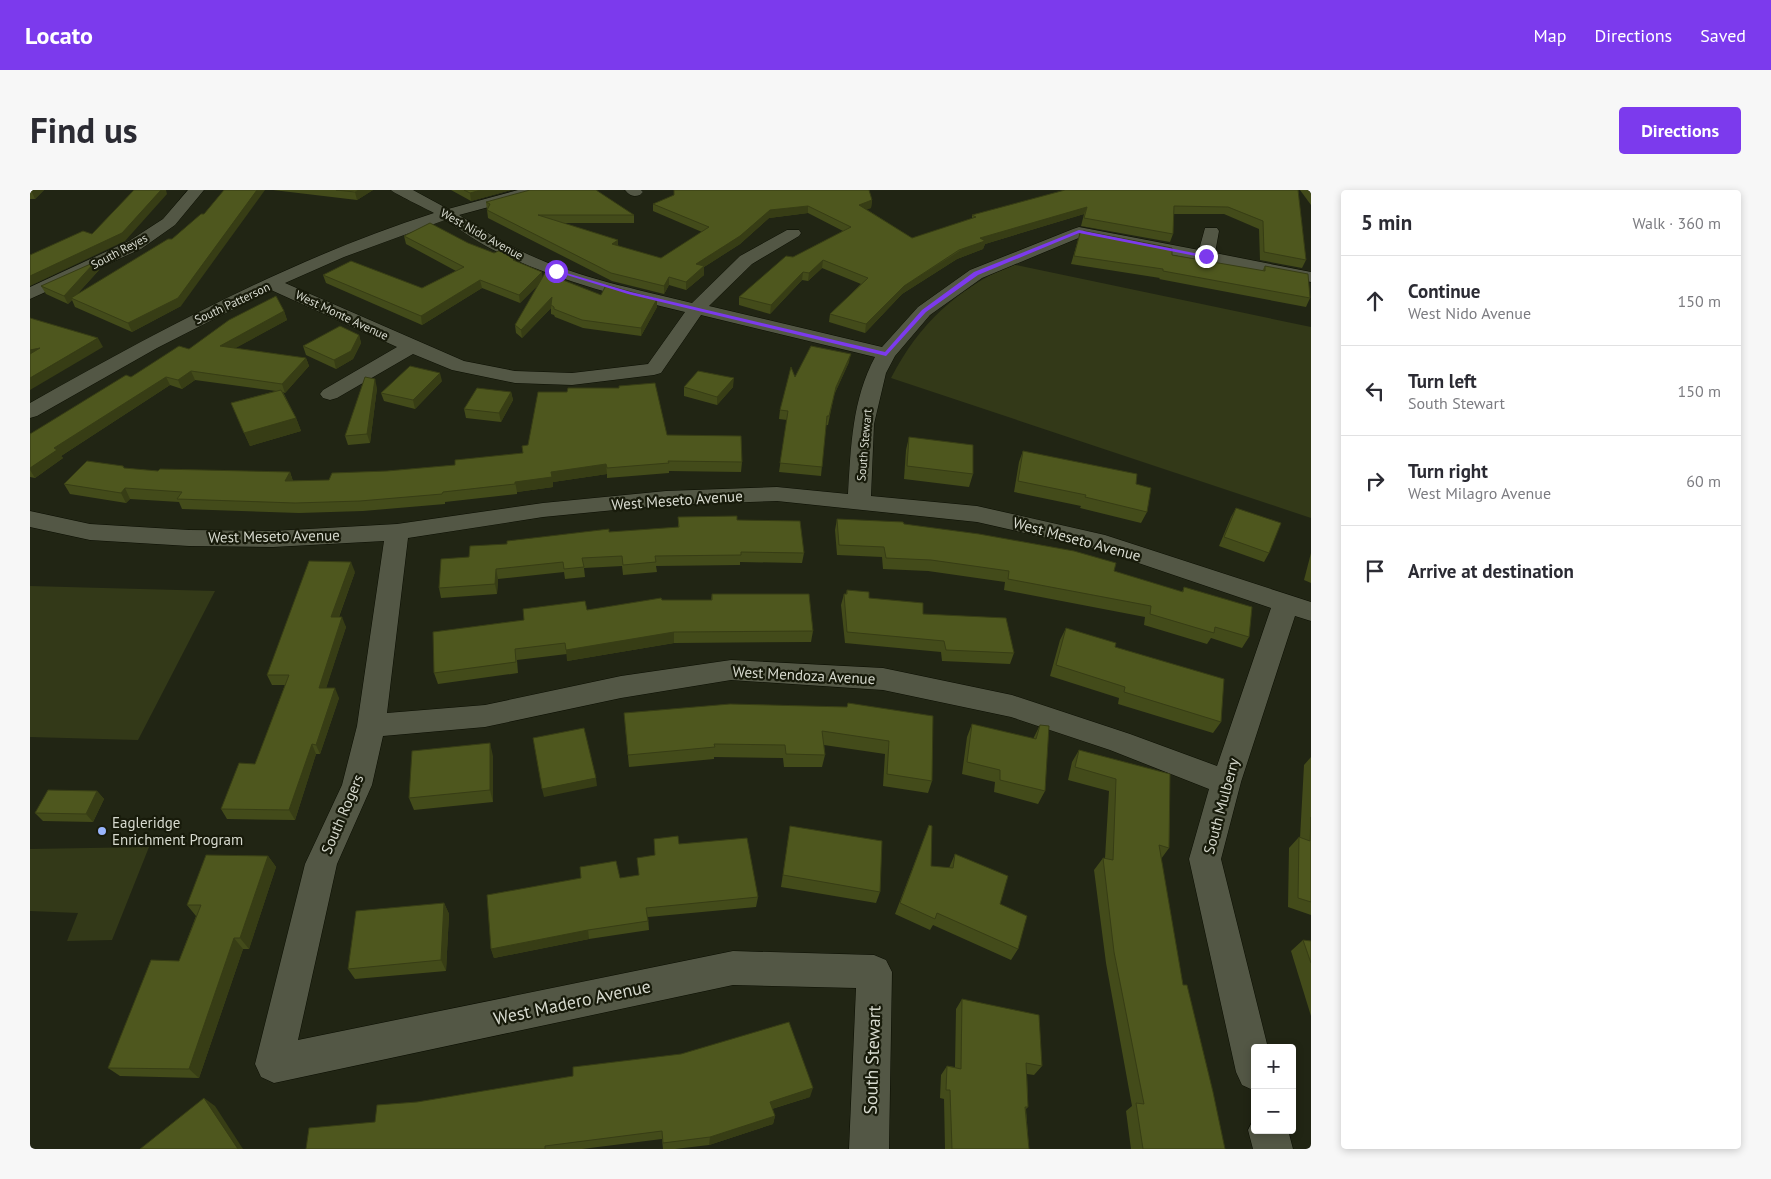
<!DOCTYPE html>
<meta charset="utf-8">
<style>
:root{--surface:#fff;--page:#f7f7f7;--text:#2b2b33;--muted:#7c7c81;--line:#e1e1e2;--accent:#7c3aed}
body{margin:0;font-family:"PT Sans",sans-serif;background:var(--page);color:var(--text)}
.controls{position:absolute;right:15px;bottom:15px;display:grid;overflow:hidden;border-radius:5px;box-shadow:0 2px 8px #0003}
.controls button{width:45px;height:45px;display:grid;place-items:center;padding:0;border:0;border-bottom:1px solid var(--line);background:var(--surface);color:var(--text);font:25px sans-serif}
.stop{position:absolute;width:15px;height:15px;margin:-11px;border:4px solid #7c3aed;border-radius:50%;background:#fff}
.stop.end{background:#7c3aed;border-color:#fff;box-shadow:0 1px 5px #0008}
.list{margin:0;padding:0;list-style:none}
h2{display:flex;justify-content:space-between;align-items:center;height:65px;margin:0;padding:0 20px;font-size:21px}
h2 small{font-size:16px;font-weight:400;color:var(--muted)}
.list li{display:grid;grid-template-columns:32px 1fr auto;gap:15px;align-items:center;box-sizing:border-box;height:90px;padding:0 20px;border-top:1px solid var(--line)}
.list b{display:block;font-size:19px;white-space:nowrap}
.list p{margin:0;font-size:16px;white-space:nowrap;color:var(--muted)}
.list em{font-size:16px;font-style:normal;color:var(--muted)}
.icon{flex:none;width:28px;height:28px;fill:none;stroke:currentColor;stroke-width:2;stroke-linecap:round;stroke-linejoin:round}
.map{position:relative;flex:none;width:1281px;height:959px;overflow:hidden;border-radius:5px}
header{display:flex;align-items:center;gap:30px;box-sizing:border-box;height:70px;padding:0 25px;background:var(--accent);color:#fff}
header strong{font-size:24px}
nav{display:flex;gap:28px;margin-inline-start:auto;font-size:18px}
.intro{display:flex;align-items:center;justify-content:space-between;box-sizing:border-box;height:120px;padding:0 30px}
h1{margin:0;font-size:35px}
.button{padding:12px 22px;border-radius:5px;background:var(--accent);color:#fff;font-size:18px;font-weight:700}
main{display:flex;gap:30px;padding:0 30px}
aside{flex:1;background:var(--surface);border-radius:5px;box-shadow:0 2px 8px #0003}
.map>svg:first-child{display:block}
</style>
<header>
<strong>Locato</strong>
<nav><a>Map</a><a>Directions</a><a>Saved</a></nav>
</header>
<div class="intro"><h1>Find us</h1><a class="button">Directions</a></div>
<main>
<div class="map">
<svg width="1281" height="959" viewBox="0 0 1281 959">
<rect width="100%" height="100%" fill="#212514"/>
<g fill="#333918">
<path d="M981 74 1281 137V328L861 188C890 132 925 102 981 74Z"/>
<polygon points="0,396 185,401 108,550 0,547"/>
<polygon points="119,657 82,750 37,751 48,723 0,721 0,659"/>
</g>
<g fill="none" stroke-linecap="round" stroke-linejoin="round">
<defs>
<g id="minor">
<polygon points="158,0 174,0 145,35 111,59 0,109 0,97 99,51 133,29"/>
<path d="M361 0H383L418 19 488 0H514L511 3 429 25C446 35 462 46 479 55 535 85 601 98 662 113L710 66 757 40H769L771 43 769 46 722 74 679 116 852 157 888 117 940 80 1043 39 1049 37 1169 60 1175 38H1187L1189 41 1185 63 1281 82V92L1051 47 952 88 900 125 865 166 856 183 844 234 841 306 947 316 1075 345 1281 412V431L1265 426 1211 592 1191 669 1238 858H1225V901L1212 895 1206 882 1159 669 1179 599 1080 560 981 527 853 500 701 490 591 508 455 537 353 546 342 595 307 674 268 850 703 761 844 765 856 770 862 782 859 959H819L826 798 703 795 244 893 231 887 225 874 275 674 312 595 327 536 354 351 243 357 159 356 60 350 0 337V321L60 334 159 340 243 341 367 334 513 313 636 301 747 297 818 304C821 256 822 210 845 167L671 125 631 183 624 185 542 195 485 193 422 180 383 164 307 208 300 210 293 208 290 204 293 200 367 157 241 100 127 158 7 226 0 228V213C130 140 261 69 404 23 397 19 363 3 361 0ZM415 30C433 41 451 55 470 63 529 91 592 107 655 122L618 174 542 183 485 181 434 171 255 93 314 67ZM747 311 947 332 1070 360 1241 418 1187 576 1100 544 982 505 853 478 701 470 591 486 455 515 357 523 378 348 513 327 636 315Z"/>
<path d="M595 0H611L613 2 610 5C603 7 600 6 595 0Z"/>
<polygon points="1225,926 1225,940 1258,940 1263,959 1223,959 1218,940"/>
</g>
</defs>
<use href="#minor" stroke="#0b0e02" stroke-width="1"/>
<use href="#minor" fill="#535745" fill-rule="evenodd"/>
</g>
<g fill="#434b1a">
<polygon points="0,0 14,0 5,9 0,9"/>
<polygon points="243,0 343,0 327,10"/>
<polygon points="421,0 481,0 441,11"/>
<polygon points="1268,0 1276,70 1272,78 1230,70 1229,39 1194,24 1143,24 1143,44 1140,52 1051,36 1054,24 955,54 953,59 927,69 872,104 835,143 799,132 800,124 831,94 792,78 778,91 772,90 740,124 709,115 709,107 763,67 813,41 778,23 739,28 710,54 674,77 674,85 656,100 639,95 634,104 582,91 458,28 456,12 604,25 604,33 533,33 588,50 588,56 631,68 672,42 623,21 623,14 842,10 841,18 836,19 882,48 942,29 942,25"/>
<polygon points="1270,0 1281,0 1281,15"/>
<polygon points="1050,43 1142,65 1232,81 1235,76 1280,108 1276,117 1129,89 1130,88 1041,74"/>
<polygon points="374,46 438,53 490,73 513,88 571,105 627,117 611,146 553,138 525,127 524,125 521,124 521,118 492,148 486,143 485,135 509,94 490,113 452,98 392,135 296,93 293,85 392,98 426,81 376,54"/>
<polygon points="69,80 47,104 151,116 102,142 45,117 42,110 38,114 16,104 11,96"/>
<polygon points="254,121 257,130 205,158 276,168 279,176 255,203 253,202 266,228 271,241 220,256 201,213 246,201 165,190 152,199 140,195 31,266 33,268 5,288 0,287 0,244 101,187 159,159"/>
<polygon points="329,145 331,153 323,169 306,179 276,165 273,156"/>
<polygon points="819,172 804,205 798,235 796,235 791,286 749,282 757,230 749,229 750,220"/>
<polygon points="412,191 385,219 354,211 351,203"/>
<polygon points="654,197 703,197 687,215 654,206"/>
<polygon points="347,198 340,253 318,255 315,246"/>
<polygon points="481,202 483,210 471,232 436,228 434,219"/>
<polygon points="637,245 712,272 711,282 639,281 639,283 577,288 577,284 523,292 523,297 487,302 487,304 415,312 415,314 333,321 269,323 152,319 149,312 100,309 96,313 40,304 34,294 94,278 128,281 260,282 263,291 299,290 357,281 425,275 493,263 492,256"/>
<polygon points="879,247 943,284 939,297 874,289 876,260"/>
<polygon points="993,261 1106,294 1117,322 1111,333 1050,318 1051,316 984,302 989,272"/>
<polygon points="1206,318 1239,363 1234,372 1189,356 1201,327"/>
<polygon points="648,327 707,330 774,363 772,373 710,372 710,375 626,376 627,382 593,385 592,376 554,378 555,387 535,389 534,382 468,389 467,404 411,408 409,398 439,367 477,354 579,342 648,338"/>
<polygon points="807,329 874,334 1084,381 1152,402 1154,397 1219,447 1212,458 1181,448 1177,454 1114,435 1115,427 974,400 975,392 898,381 853,379 852,367 807,365 805,340"/>
<polygon points="1281,363 1281,393 1274,390"/>
<polygon points="325,382 309,427 316,437 296,498 309,508 290,564 286,564 265,630 197,629 191,619 225,574 255,495 242,495 237,485"/>
<polygon points="817,400 839,408 893,424 984,463 980,474 912,471 911,462 815,453 811,415 814,404 816,404"/>
<polygon points="682,404 783,441 781,452 644,453 537,471 537,464 487,470 488,483 408,494 404,483 494,430 557,420 632,410 681,410"/>
<polygon points="1036,438 1085,457 1191,532 1183,543 1088,514 1089,508 1020,486 1030,450"/>
<polygon points="818,513 902,591 898,603 853,596 855,564 794,555 795,565 792,577 754,577 753,568 684,567 684,569 599,577 595,535 817,517"/>
<polygon points="942,534 1003,549 1010,535 1015,601 1008,614 964,602 965,592 932,584 937,547"/>
<polygon points="1049,560 1140,584 1139,658 1131,669 1153,795 1195,959 1101,959 1096,921 1102,916 1076,773 1064,680 1073,668 1075,668 1079,601 1038,590 1042,572"/>
<polygon points="463,566 463,612 384,620 379,608"/>
<polygon points="1281,567 1281,725 1258,717 1259,658 1269,647 1270,648 1274,575"/>
<polygon points="67,601 74,609 63,632 13,631 5,623"/>
<polygon points="899,635 901,676 919,678 925,664 970,714 988,759 981,770 903,735 900,740 865,724"/>
<polygon points="760,636 850,702 846,713 751,697"/>
<polygon points="624,649 649,654 728,707 726,717 618,727 619,740 559,749 464,768 461,759 590,688 608,686 625,665"/>
<polygon points="238,666 246,677 219,759 213,759 169,888 90,886 78,878 149,771 166,726 157,715"/>
<polygon points="414,713 419,724 416,781 325,789 318,779"/>
<polygon points="1273,750 1281,751 1281,826 1261,761"/>
<polygon points="932,809 1012,876 1004,885 997,884 998,917 996,919 999,959 915,959 914,909 910,908 911,885 917,876 925,877 926,819"/>
<polygon points="780,907 742,919 745,926 743,934 679,955 645,959 633,959 632,949 552,959 276,959"/>
</g>
<g fill="#373d15">
<polygon points="1,0 14,0 5,9"/>
<polygon points="131,0 136,0 137,4 95,51 0,96 0,86"/>
<polygon points="227,0 235,0 151,116 102,142 98,133"/>
<polygon points="329,0 343,0 327,10 325,2"/>
<polygon points="451,0 481,0 441,11 440,3"/>
<polygon points="842,10 841,18 828,23 829,15"/>
<polygon points="778,16 778,23 739,28 710,54 674,77 674,85 656,100 656,92 666,74 740,20"/>
<polygon points="1057,17 1054,24 955,54 953,59 927,69 872,104 835,143 836,134 874,96 950,48"/>
<polygon points="588,50 588,58 582,54"/>
<polygon points="489,66 490,74 483,70"/>
<polygon points="793,70 792,78 778,91 779,83"/>
<polygon points="65,72 69,80 43,109 41,108 42,110 38,114 34,106"/>
<polygon points="512,82 513,90 490,113 489,105"/>
<polygon points="773,82 772,90 740,124 741,115"/>
<polygon points="639,87 639,95 634,104 634,96"/>
<polygon points="450,90 452,98 392,135 391,126"/>
<polygon points="522,107 521,118 492,148 491,140"/>
<polygon points="627,109 627,117 611,146 611,138"/>
<polygon points="254,121 257,130 193,165 190,156"/>
<polygon points="329,145 331,153 323,169 306,179 304,170"/>
<polygon points="68,148 73,157 0,200 0,188"/>
<polygon points="10,158 0,169 0,160"/>
<polygon points="821,164 819,172 804,205 798,235 806,197"/>
<polygon points="276,168 279,176 255,203 252,194"/>
<polygon points="161,181 165,190 152,199 148,190"/>
<polygon points="410,183 412,191 385,219 383,210"/>
<polygon points="136,187 140,195 31,266 33,268 5,288 0,280 0,278 24,258"/>
<polygon points="704,188 703,197 687,215 687,207"/>
<polygon points="345,189 347,198 340,253 337,244"/>
<polygon points="481,202 483,210 471,232 469,223"/>
<polygon points="266,228 271,241 220,256 214,243"/>
<polygon points="576,274 577,284 523,292 523,297 487,302 485,292 521,282"/>
<polygon points="260,282 263,292 255,291"/>
<polygon points="95,298 100,309 96,313 91,303"/>
<polygon points="321,372 325,382 305,437 301,427"/>
<polygon points="466,379 468,389 467,404 465,394"/>
<polygon points="312,427 316,437 293,508 289,498"/>
<polygon points="644,442 644,453 537,471 536,460"/>
<polygon points="305,498 309,508 290,564 286,555"/>
<polygon points="460,553 463,566 463,612 460,600"/>
<polygon points="282,554 286,564 265,630 259,620"/>
<polygon points="566,588 567,596 514,607 512,599"/>
<polygon points="67,601 74,609 63,632 56,624"/>
<polygon points="238,666 246,677 219,759 210,748"/>
<polygon points="414,713 419,724 416,781 411,770"/>
<polygon points="558,740 559,749 464,768 461,759"/>
<polygon points="204,748 213,759 169,888 159,879"/>
<polygon points="783,898 780,907 738,920 740,912"/>
<polygon points="174,908 185,916 213,959 208,959"/>
<polygon points="745,926 743,934 679,955 680,947"/>
</g>
<g fill="#4e571e" stroke="#373d15">
<polygon points="104,0 131,0 92,43 0,86 0,65 53,41 62,44"/>
<polygon points="194,0 227,0 148,108 98,133 41,108 138,49 142,49 171,24 174,24"/>
<polygon points="306,0 329,0 325,2"/>
<polygon points="434,0 451,0 440,3"/>
<polygon points="500,0 566,0 604,25 508,25 588,50 582,54 631,68 679,37 623,14 644,5 644,0 839,0 842,10 829,15 882,48 946,27 942,25 1035,0 1268,0 1276,70 1234,62 1233,31 1198,17 1144,16 1143,44 1054,28 1057,17 950,48 955,51 929,60 874,96 836,134 800,124 838,88 793,70 779,83 773,82 741,115 709,107 756,66 763,67 821,37 778,16 740,20 710,46 666,74 674,76 656,92 639,87 634,96 581,83 457,20 460,14 456,12"/>
<polygon points="400,33 438,53 464,63 473,59 489,66 483,70 512,82 489,105 450,90 391,126 293,85 321,71 392,98 434,77 374,46"/>
<polygon points="1054,41 1142,58 1142,65 1235,81 1235,76 1278,84 1280,108 1133,81 1133,79 1044,66 1050,43"/>
<polygon points="65,72 34,106 11,96"/>
<polygon points="515,83 571,105 576,95 627,109 611,138 552,130 524,119 524,117 521,115 522,107 491,140 485,135"/>
<polygon points="246,106 254,121 190,156 276,168 252,194 161,181 148,190 136,187 24,258 27,260 0,278 0,244 96,185 101,187 149,156 159,159 199,130"/>
<polygon points="0,128 68,148 0,188 0,164 10,158 0,160"/>
<polygon points="310,136 329,145 321,161 304,170 273,156"/>
<polygon points="781,156 821,164 806,197 799,226 797,226 792,277 750,273 758,221 750,220 761,177 765,187"/>
<polygon points="380,176 410,183 383,210 351,203"/>
<polygon points="668,181 704,188 687,207 654,197"/>
<polygon points="335,187 345,189 337,244 315,246"/>
<polygon points="625,193 637,245 711,246 712,272 638,271 639,273 577,278 576,274 521,282 522,287 485,292 485,294 413,302 412,304 330,311 265,313 147,309 152,302 95,298 91,303 34,294 57,271 93,276 94,278 128,281 130,279 260,282 255,291 299,290 302,283 357,281 425,275 425,270 493,263 492,256 498,255 508,202 537,202 538,198 589,198 589,196"/>
<polygon points="447,198 481,202 469,223 434,219"/>
<polygon points="251,200 266,228 214,243 201,213"/>
<polygon points="879,247 943,255 943,284 877,276"/>
<polygon points="993,261 1107,284 1106,294 1121,298 1117,322 1055,307 1056,305 988,291"/>
<polygon points="1206,318 1251,333 1239,363 1194,347"/>
<polygon points="707,326 707,330 770,331 774,363 711,362 711,365 625,366 626,372 593,375 592,366 552,368 554,377 534,379 533,372 466,379 465,394 409,398 411,369 439,367 440,356 477,354 477,351 579,339 579,342 649,337 648,327"/>
<polygon points="807,329 873,332 874,334 949,344 1044,361 1086,373 1084,381 1153,402 1154,397 1222,417 1219,447 1185,437 1184,443 1120,424 1121,416 978,389 979,381 901,370 856,368 854,357 809,355"/>
<polygon points="279,371 321,372 301,427 312,427 289,498 305,498 286,555 282,554 259,620 191,619 209,573 225,574 259,485 237,485"/>
<polygon points="817,400 839,402 839,408 893,413 893,424 976,428 984,463 916,460 914,451 817,442 814,404 817,404"/>
<polygon points="682,404 779,404 783,441 644,442 536,460 535,453 485,459 486,472 404,483 403,442 494,430 493,419 555,411 557,420 631,408 632,410 682,410"/>
<polygon points="1036,438 1086,453 1085,457 1194,489 1191,532 1094,502 1095,497 1026,475"/>
<polygon points="818,513 903,526 902,591 857,584 859,551 792,541 795,565 756,564 755,555 684,554 685,557 598,565 594,523 700,514 817,517"/>
<polygon points="942,534 1006,549 1010,535 1019,536 1015,601 970,590 970,580 937,572"/>
<polygon points="554,538 566,588 512,599 503,548"/>
<polygon points="460,553 460,600 379,608 382,561"/>
<polygon points="1049,560 1140,584 1139,658 1129,655 1153,795 1157,795 1183,902 1195,959 1113,959 1106,913 1114,914 1084,762 1073,668 1083,670 1086,589 1045,577"/>
<polygon points="18,600 67,601 56,624 5,623"/>
<polygon points="1281,627 1281,712 1268,708 1269,647 1280,651"/>
<polygon points="899,635 902,636 901,676 923,678 925,664 978,686 970,714 997,726 988,759 907,723 905,729 870,713"/>
<polygon points="760,636 852,651 850,702 753,685"/>
<polygon points="648,646 649,654 717,648 728,707 616,718 618,731 558,740 461,759 457,705 551,688 550,677 586,671 590,688 609,685 607,668 625,665 624,649"/>
<polygon points="176,665 238,666 210,748 204,748 159,879 78,878 121,770 149,771 171,715 157,715"/>
<polygon points="414,713 411,770 318,779 326,721"/>
<polygon points="1273,750 1281,751 1281,773"/>
<polygon points="932,809 1009,825 1012,876 996,873 998,917 995,917 999,959 922,959 920,900 916,900 917,876 931,879"/>
<polygon points="759,832 783,898 740,912 745,926 680,947 633,953 632,941 515,956 515,959 276,959 279,938 345,932 347,915 387,912 543,886 543,877 651,864"/>
<polygon points="174,908 208,959 110,959"/>
</g>
<polygon fill="#7c3aed" points="1049,40 1179,66 1176,68 1049,43 948,85 896,122 856,166 598,104 524,81 526,80 601,102 855,162 892,120 944,82"/>
<circle fill="#99b5fd" stroke="#181b0b" stroke-width="2" cx="72" cy="641" r="5"/>
<g text-anchor="middle" dominant-baseline="central" stroke-width="4.5" stroke-linejoin="round" paint-order="stroke">
<g font-size="12" fill="#d7dacf" stroke="#181b0b">
<text transform="translate(452 44) rotate(29)">West Nido Avenue</text>
<text transform="translate(89 61) rotate(-28)">South Reyes</text>
<text transform="translate(202 113) rotate(-25)">South Patterson</text>
<text transform="translate(312 125) rotate(25)">West Monte Avenue</text>
<text transform="translate(834 255) rotate(-85)">South Stewart</text>
</g>
<g font-size="15" fill="#d7dacf" stroke="#181b0b">
<text transform="translate(647 310) rotate(-4)">West Meseto Avenue</text>
<text transform="translate(244 346) rotate(-1)">West Meseto Avenue</text>
<text transform="translate(1047 349) rotate(15)">West Meseto Avenue</text>
<text transform="translate(774 485) rotate(3)">West Mendoza Avenue</text>
<text transform="translate(1191 616) rotate(-75)">South Mulberry</text>
<text transform="translate(312 624) rotate(-67)">South Rogers</text>
</g>
<g font-size="15" fill="#d7dacf" stroke="#181b0b" text-anchor="start">
<text x="82" y="632">Eagleridge<tspan x="82" dy="17">Enrichment Program</tspan></text>
</g>
<g font-size="18" fill="#d7dacf" stroke="#181b0b">
<text transform="translate(542 812) rotate(-12)">West Madero Avenue</text>
<text transform="translate(842 870) rotate(-88)">South Stewart</text>
</g>
</g>
</svg>
<div class="controls">
<button>+</button>
<button>−</button>
</div>
<div class="stop" style="left:526px;top:81px"></div>
<div class="stop end" style="left:1176px;top:66px"></div>
</div>
<aside>
<h2>5 min<small>Walk · 360 m</small></h2>
<ul class="list">
<li><svg class="icon" aria-label="ahead" viewBox="0 0 24 24"><path d="M12 20V5M6 11l6-6 6 6"/></svg><div><b>Continue</b><p>West Nido Avenue</p></div><em>150 m</em></li>
<li><svg class="icon" aria-label="left" viewBox="0 0 24 24"><path d="M17 20v-9H6M10 6l-5 5 5 5"/></svg><div><b>Turn left</b><p>South Stewart</p></div><em>150 m</em></li>
<li><svg class="icon" aria-label="right" viewBox="0 0 24 24"><path d="M7 20v-9h11M14 6l5 5-5 5"/></svg><div><b>Turn right</b><p>West Milagro Avenue</p></div><em>60 m</em></li>
<li><svg class="icon" aria-label="arrive" viewBox="0 0 24 24"><path d="M6 21V4h12l-3 4 3 4H6"/></svg><div><b>Arrive at destination</b></div></li>
</ul>
</aside>
</main>
